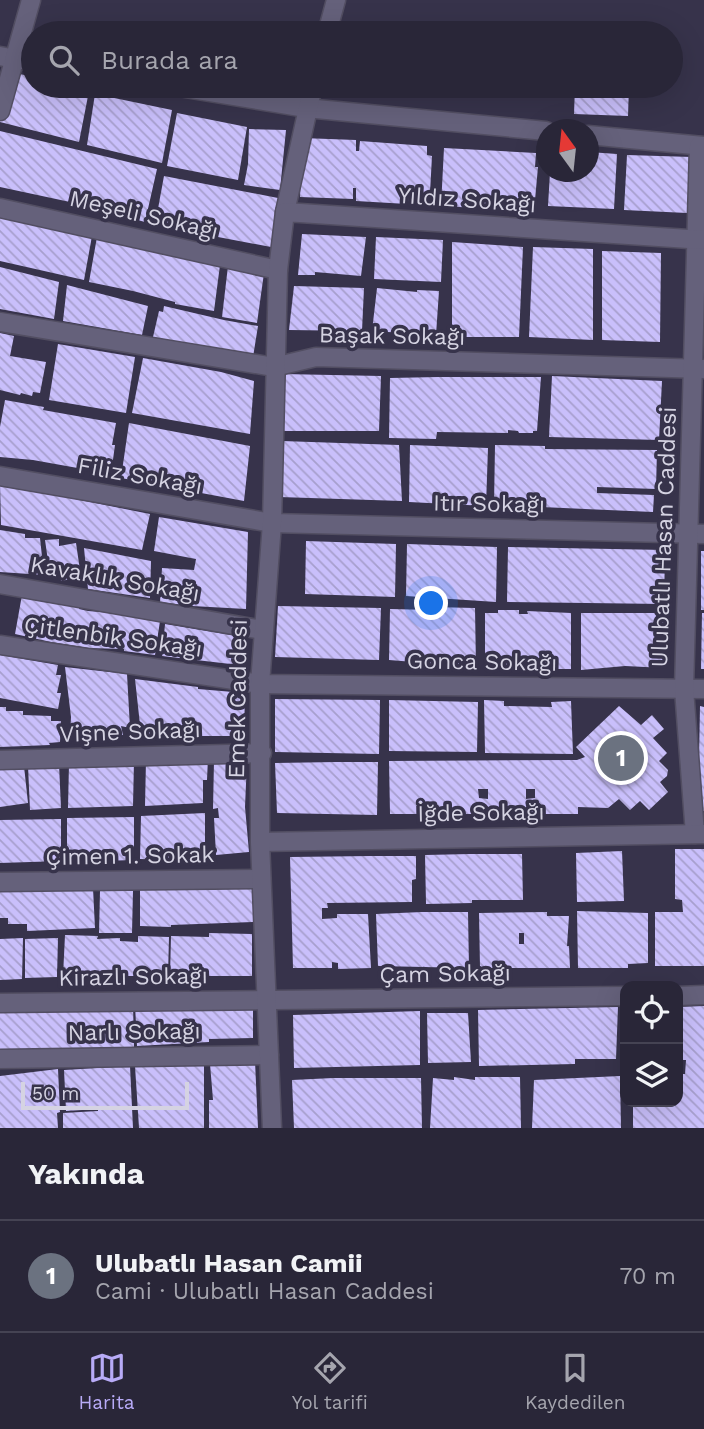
<!DOCTYPE html>
<html lang="tr">
<meta charset="utf-8">
<style>
:root{--surface:#292638;--page:#353243;--text:#f1f3f6;--muted:#a5a5ae;--line:#454353;--accent:#b8abf7}
body{margin:0;font-family:"Work Sans",sans-serif;background:var(--page);color:var(--text)}
.controls{position:absolute;right:21px;bottom:21px;display:grid;overflow:hidden;border-radius:14px;box-shadow:0 7px 28px #0002}
.controls button{width:63px;height:63px;display:grid;place-items:center;padding:0;border:0;border-bottom:2px solid var(--line);background:var(--surface);color:var(--text);font:35px sans-serif}
.compass{position:absolute;left:536px;top:119px;width:63px;height:63px;border-radius:50%;background:var(--surface);box-shadow:0 7px 28px #0002;rotate:345deg}
.scale{position:absolute;left:21px;bottom:18px;width:168px;box-sizing:border-box;padding-left:7px;border:4px solid #d5d3e2;border-top:0;font-size:19px;line-height:24px;white-space:nowrap;color:#d5d3e2;-webkit-text-stroke:5px #37334b;paint-order:stroke}
.you{position:absolute;left:432px;top:604px;width:24px;height:24px;margin:-18px;border:5px solid #fff;border-radius:50%;background:#1a73e8;box-shadow:0 0 0 10px #1a73e833}
.badge{display:grid;place-items:center;width:46px;height:46px;border-radius:50%;background:var(--accent);color:#fff;font-size:23px;font-weight:700}
.pin{position:absolute;translate:-50% -50%;border:4px solid #fff;box-shadow:0 2px 7px #0006}
.list{margin:0;padding:0;list-style:none}
h2{display:flex;justify-content:space-between;align-items:center;height:91px;margin:0;padding:0 28px;font-size:30px}
h2 small{font-size:23px;font-weight:400;color:var(--muted)}
.list li{display:grid;grid-template-columns:46px 1fr auto;gap:21px;align-items:center;box-sizing:border-box;height:112px;padding:0 28px;border-top:2px solid var(--line)}
.list b{display:block;font-size:26px;white-space:nowrap}
.list p{margin:0;font-size:23px;white-space:nowrap;color:var(--muted)}
.list em{font-size:23px;font-style:normal;color:var(--muted)}
.icon{flex:none;width:38px;height:38px;fill:none;stroke:currentColor;stroke-width:2;stroke-linecap:round;stroke-linejoin:round}
.map{position:relative;flex:none;width:704px;height:1128px;overflow:hidden}
.search{position:absolute;background:var(--surface);box-shadow:0 7px 28px #0002;left:21px;right:21px;top:21px;height:77px;display:flex;align-items:center;gap:18px;box-sizing:border-box;padding:0 24px;border-radius:38px;color:var(--muted);font-size:26px}
.sheet{height:203px;background:var(--surface)}
nav{display:flex;justify-content:space-around;align-items:center;box-sizing:border-box;height:98px;border-top:2px solid var(--line);background:var(--surface);font-size:19px;color:var(--muted)}
nav a{display:grid;justify-items:center;gap:4px}
nav .on{color:var(--accent)}
.map>svg:first-child{display:block}
</style>
<div class="map">
<svg width="704" height="1128" viewBox="0 0 704 1128">
<defs>
<pattern id="building-back-hatch" width="6" height="6" patternUnits="userSpaceOnUse" patternTransform="scale(1.75)"><rect width="6" height="6" fill="#c9bffb"/><path d="M-1 5l2 2M0 0l6 6M5-1l2 2" fill="none" stroke="#a79fcd"/></pattern>
</defs>
<rect width="100%" height="100%" fill="#37334b"/>
<g fill="url(#building-back-hatch)" fill-rule="evenodd">
<polygon points="11,72 33,77 33,86 67,86 89,91 79,142 0,122 0,110"/>
<polygon points="575,86 629,86 628,116 574,114"/>
<polygon points="95,94 172,110 162,163 87,145"/>
<polygon points="177,113 247,127 238,180 167,166"/>
<polygon points="249,129 286,130 280,190 244,185 248,164"/>
<polygon points="0,131 157,169 145,222 70,202 0,187"/>
<polygon points="302,138 356,140 356,151 359,151 360,141 427,146 427,155 432,156 430,193 425,193 424,205 356,201 356,188 353,188 353,199 300,197"/>
<polygon points="444,148 536,153 535,167 538,167 534,211 441,206"/>
<polygon points="589,152 617,154 614,209 548,206 550,172 589,172"/>
<polygon points="627,155 692,157 687,213 624,210"/>
<polygon points="164,176 278,198 271,247 155,225"/>
<polygon points="0,216 92,236 84,280 0,261"/>
<polygon points="302,234 366,237 361,276 315,272 315,275 298,275"/>
<polygon points="97,237 220,265 214,311 175,304 175,302 133,291 89,282"/>
<polygon points="376,237 443,240 441,282 374,279"/>
<polygon points="452,242 523,247 519,337 452,337"/>
<polygon points="533,247 593,249 593,340 529,337"/>
<polygon points="602,251 661,253 660,342 602,340"/>
<polygon points="228,266 264,273 257,323 222,317"/>
<polygon points="0,267 59,282 54,319 0,309"/>
<polygon points="67,285 148,306 142,335 63,321"/>
<polygon points="294,286 364,288 362,331 289,330"/>
<polygon points="377,288 417,292 417,290 439,291 436,335 372,331"/>
<polygon points="164,306 224,320 258,326 253,357 153,337 159,311 163,312"/>
<polygon points="0,333 14,336 10,356 46,362 40,393 33,392 32,396 21,393 20,395 0,390"/>
<polygon points="58,344 135,357 126,413 49,400"/>
<polygon points="143,358 221,372 254,381 250,434 132,413"/>
<polygon points="283,374 381,376 379,431 280,431"/>
<polygon points="552,376 662,381 659,440 549,437"/>
<polygon points="438,377 541,377 537,431 533,431 533,433 519,433 518,431 508,430 508,433 437,432 436,439 389,438 390,378"/>
<polygon points="5,400 44,407 43,410 116,423 112,445 115,445 111,474 33,460 0,457 0,427"/>
<polygon points="129,423 250,446 244,501 121,478"/>
<polygon points="282,441 399,445 402,501 279,497"/>
<polygon points="410,445 488,448 486,506 409,502"/>
<polygon points="495,445 545,446 545,449 657,450 656,489 597,487 597,493 654,495 653,512 494,505"/>
<polygon points="0,484 150,514 142,550 1,525"/>
<polygon points="159,517 248,532 246,609 192,606 160,602 162,568 194,570 196,559 154,551"/>
<polygon points="0,530 25,534 25,538 40,538 44,575 0,572"/>
<polygon points="59,539 59,546 76,543 81,577 61,581 60,574 50,575 45,540"/>
<polygon points="306,541 396,544 395,597 305,594"/>
<polygon points="407,544 497,547 496,602 406,596"/>
<polygon points="508,547 665,550 664,604 507,602"/>
<polygon points="84,548 151,561 150,598 88,589"/>
<rect x="701" y="551" width="3" height="59"/>
<polygon points="22,595 80,606 79,609 88,611 124,614 160,621 155,655 124,651 124,649 89,648 51,642 15,634"/>
<polygon points="278,606 381,608 379,660 275,657"/>
<polygon points="432,607 475,608 476,667 389,660 390,609 432,610"/>
<polygon points="498,610 519,610 519,614 528,614 527,611 571,613 571,669 485,669 485,613 498,613"/>
<polygon points="581,613 665,613 665,668 625,666 581,670"/>
<polygon points="702,613 704,613 704,669 701,669"/>
<polygon points="165,624 242,637 239,665 162,656"/>
<polygon points="0,655 58,665 56,675 61,675 57,693 61,693 58,709 0,698"/>
<polygon points="65,667 127,674 130,728 121,726 123,735 70,737 71,717"/>
<polygon points="135,679 198,687 198,689 245,693 244,736 197,736 197,733 141,734"/>
<polygon points="275,699 380,700 379,754 275,752"/>
<polygon points="389,700 478,702 477,752 389,751"/>
<polygon points="484,700 504,701 504,706 552,707 551,702 571,701 573,754 485,753"/>
<path d="M619 706 641 725 652 715 664 729 653 738 667 753 659 761 668 770 667 776 660 782 668 792 649 810 640 801 630 810 619 799 608 808 578 807V814H390L389 761 577 760 585 757 576 747ZM478 789H488V799L479 798ZM526 789H535V798L526 799Z"/>
<polygon points="700,706 704,707 704,811 698,811"/>
<polygon points="0,707 6,707 6,711 23,711 23,715 51,716 51,721 61,721 60,742 49,743 50,745 0,747"/>
<polygon points="208,758 207,780 203,780 203,803 145,806 146,760"/>
<polygon points="134,761 133,806 68,808 69,763"/>
<polygon points="214,761 247,761 245,807 249,852 216,855 214,818 219,818 218,808 213,809"/>
<polygon points="336,762 378,762 377,815 277,813 275,763"/>
<polygon points="59,764 61,808 30,810 28,766"/>
<polygon points="24,766 28,803 0,807 0,769"/>
<polygon points="205,813 205,856 174,860 140,859 141,816"/>
<polygon points="134,817 134,860 67,862 67,818"/>
<polygon points="61,819 61,861 0,863 0,820"/>
<polygon points="675,849 704,849 704,966 655,966 655,912 683,912 682,900 675,899"/>
<polygon points="622,851 624,901 577,902 576,853"/>
<polygon points="470,854 522,854 523,900 472,900 472,903 426,904 425,855"/>
<polygon points="371,856 416,856 416,879 412,880 412,902 327,903 328,908 322,908 322,919 337,918 337,914 368,914 371,968 338,969 338,963 332,962 332,968 293,968 290,857"/>
<polygon points="253,884 253,922 171,925 171,927 140,926 140,887"/>
<polygon points="24,887 25,891 93,888 95,928 27,931 27,924 8,924 8,918 0,918 0,889"/>
<polygon points="100,891 133,891 132,933 99,933"/>
<polygon points="577,911 648,913 648,963 628,964 628,968 578,968"/>
<polygon points="422,912 468,912 469,968 378,966 376,914"/>
<path d="M547 912V916H569L567 946H569L570 968H480L479 913ZM519 933H524V944H519Z"/>
<polygon points="209,933 252,934 252,976 170,976 171,936 209,937"/>
<polygon points="65,935 98,936 97,939 120,938 120,941 138,942 138,936 169,937 168,976 63,976"/>
<polygon points="23,938 22,979 0,980 0,939"/>
<polygon points="58,938 57,977 25,978 25,939"/>
<polygon points="253,1001 253,1038 209,1039 209,1042 137,1046 135,1004"/>
<polygon points="133,1003 134,1047 0,1050 0,1009"/>
<polygon points="704,1006 704,1128 633,1128 633,1102 678,1102 678,1074 685,1074 686,1060 678,1060 678,1007"/>
<polygon points="618,1007 616,1059 575,1059 575,1064 479,1066 478,1010"/>
<polygon points="420,1011 420,1065 294,1068 293,1015"/>
<polygon points="427,1013 468,1013 471,1062 428,1063"/>
<polygon points="255,1061 258,1128 209,1128 209,1100 213,1100 210,1064"/>
<polygon points="130,1066 133,1128 63,1128 63,1113 98,1111 98,1109 66,1111 64,1070"/>
<polygon points="135,1066 204,1066 204,1128 139,1128"/>
<polygon points="58,1069 60,1112 57,1113 58,1128 0,1128 0,1076"/>
<polygon points="620,1076 621,1128 532,1128 534,1080"/>
<polygon points="454,1077 475,1080 475,1077 520,1077 521,1128 430,1128 433,1078 454,1080"/>
<polygon points="333,1078 421,1078 422,1128 294,1128 292,1080"/>
</g>
<g fill="none" stroke-linecap="round" stroke-linejoin="round">
<defs>
<g id="minor">
<polyline points="327,33 336,0"/>
<polyline points="0,56 33,62"/>
<polyline points="173,86 306,108 546,131"/>
<polyline points="0,111 31,0"/>
<polyline points="588,135 704,146"/>
<polyline points="0,208 278,270"/>
<polyline points="285,212 313,86"/>
<polyline points="0,322 274,367 316,357 704,369"/>
<polyline points="0,476 272,523 704,534"/>
<polyline points="0,584 263,630"/>
<polyline points="0,645 260,684 704,689"/>
<polyline points="0,760 262,753"/>
<polyline points="695,834 684,689 699,146"/>
<polyline points="260,842 704,834"/>
<polyline points="0,882 261,879"/>
<polyline points="678,996 704,995"/>
<polyline points="0,1003 625,996"/>
<polyline points="0,1059 269,1055"/>
<polyline points="272,1128 260,842 260,684 272,523 278,270 285,212 704,240"/>
</g>
</defs>
<use href="#minor" stroke="#524e62" stroke-width="21"/>
<use href="#minor" stroke="#65617b" stroke-width="18"/>
</g>
<g text-anchor="middle" dominant-baseline="central" stroke-width="7" stroke-linejoin="round" paint-order="stroke">
<g font-size="23" fill="#d5d3e2" stroke="#37334b">
<text transform="translate(467 200) rotate(4)">Yıldız Sokağı</text>
<text transform="translate(144 215) rotate(13)">Meşeli Sokağı</text>
<text transform="translate(392 336) rotate(1)">Başak Sokağı</text>
<text transform="translate(140 476) rotate(10)">Filiz Sokağı</text>
<text transform="translate(489 504) rotate(1)">Itır Sokağı</text>
<text transform="translate(664 537) rotate(-88)">Ulubatlı Hasan Caddesi</text>
<text transform="translate(115 579) rotate(10)">Kavaklık Sokağı</text>
<text transform="translate(113 637) rotate(8)">Çitlenbik Sokağı</text>
<text transform="translate(482 662) rotate(1)">Gonca Sokağı</text>
<text transform="translate(238 699) rotate(-89)">Emek Caddesi</text>
<text transform="translate(130 732) rotate(-2)">Vişne Sokağı</text>
<text transform="translate(481 813) rotate(-1)">İğde Sokağı</text>
<text transform="translate(130 856) rotate(-1)">Çimen 1. Sokak</text>
<text transform="translate(445 974) rotate(-1)">Çam Sokağı</text>
<text transform="translate(133 977) rotate(-1)">Kirazlı Sokağı</text>
<text transform="translate(134 1032) rotate(-1)">Narlı Sokağı</text>
</g>
</g>
</svg>
<div class="controls">
<button><svg class="icon" aria-label="locate" viewBox="0 0 24 24"><circle cx="12" cy="12" r="6"/><path d="M12 2v4M12 18v4M2 12h4M18 12h4"/></svg></button>
<button><svg class="icon" aria-label="layers" viewBox="0 0 24 24"><path d="M12 4l9 5-9 5-9-5zM3 14l9 5 9-5"/></svg></button>
</div>
<svg class="compass" viewBox="-18 -18 36 36"><path d="M0-13l5 13h-10z" fill="#e53935"/><path d="M0 13l5-13h-10z" fill="#a5a5ae"/></svg>
<div class="scale">50 m</div>
<div class="you"></div>
<div class="pin badge" style="left:621px;top:758px;background:#6b7280">1</div>
<div class="search"><svg class="icon" aria-label="search" viewBox="0 0 24 24"><circle cx="10" cy="10" r="6"/><path d="M15 15l6 6"/></svg>Burada ara</div>
</div>
<section class="sheet">
<h2>Yakında<small></small></h2>
<ul class="list">
<li><span class="badge" style="background:#6b7280">1</span><div><b>Ulubatlı Hasan Camii</b><p>Cami · Ulubatlı Hasan Caddesi</p></div><em>70 m</em></li>
</ul>
</section>
<nav>
<a class="on"><svg class="icon" aria-label="map" viewBox="0 0 24 24"><path d="M3 6l6-2 6 2 6-2v14l-6 2-6-2-6 2zM9 4v14M15 6v14"/></svg>Harita</a>
<a><svg class="icon" aria-label="directions" viewBox="0 0 24 24"><path d="M12 3l9 9-9 9-9-9zM9 14v-3h6M13 9l2 2-2 2"/></svg>Yol tarifi</a>
<a><svg class="icon" aria-label="saved" viewBox="0 0 24 24"><path d="M7 4h10v16l-5-4-5 4z"/></svg>Kaydedilen</a>
</nav>
